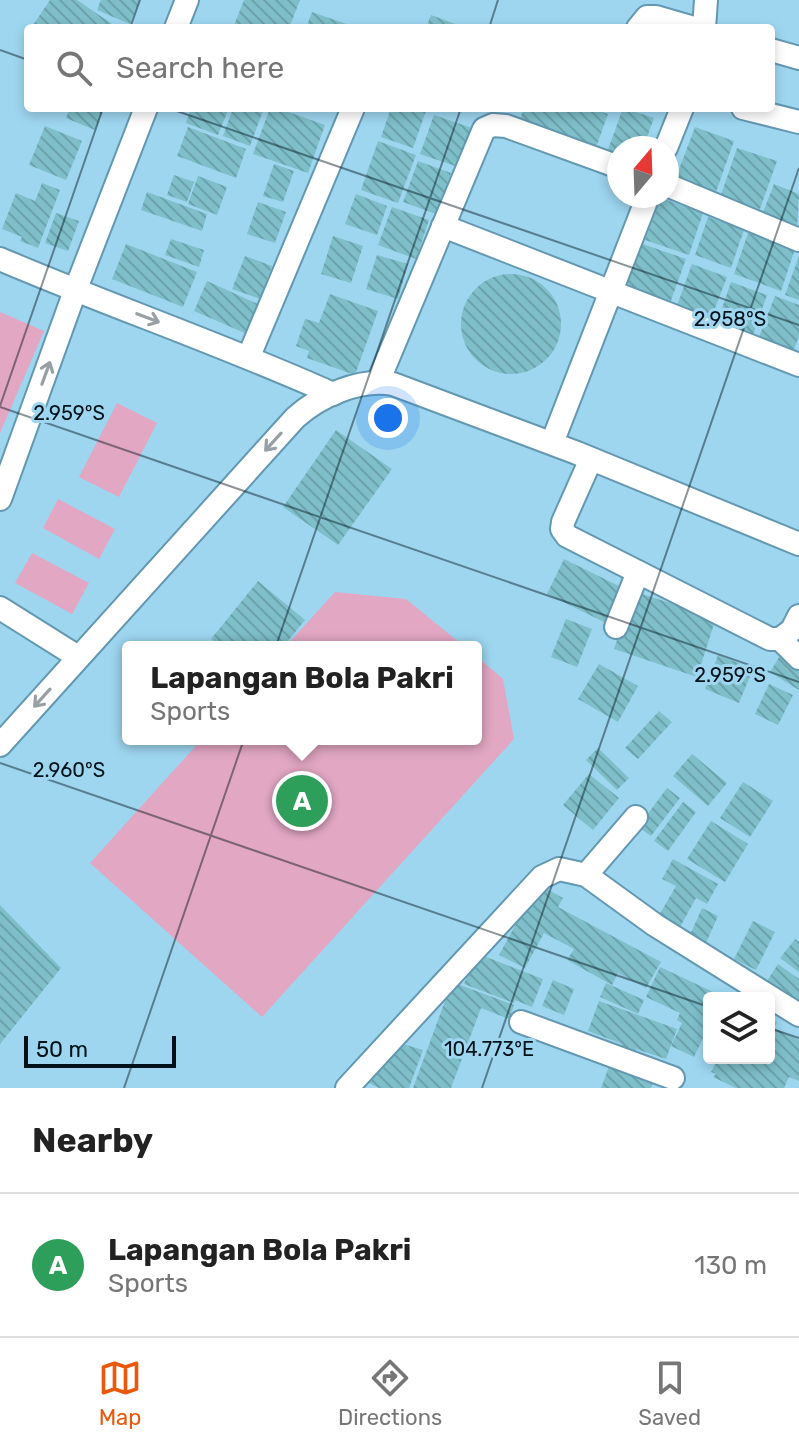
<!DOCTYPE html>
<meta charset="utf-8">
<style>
:root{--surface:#fff;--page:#f6f6f6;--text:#222;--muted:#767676;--line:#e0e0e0;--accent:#ea580c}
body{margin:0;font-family:Rubik,sans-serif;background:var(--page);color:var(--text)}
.controls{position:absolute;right:24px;bottom:24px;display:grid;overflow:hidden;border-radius:8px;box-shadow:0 4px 12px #0003}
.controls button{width:72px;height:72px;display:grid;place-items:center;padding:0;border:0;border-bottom:2px solid var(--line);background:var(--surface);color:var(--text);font:40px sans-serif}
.compass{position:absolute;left:607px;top:136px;width:72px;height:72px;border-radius:50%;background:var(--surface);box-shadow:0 4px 12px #0003;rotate:19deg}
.scale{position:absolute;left:24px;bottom:20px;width:152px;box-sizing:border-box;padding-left:8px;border:4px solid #00111a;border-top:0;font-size:22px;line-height:28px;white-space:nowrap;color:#00111a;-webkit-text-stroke:6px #9ed6f0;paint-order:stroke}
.you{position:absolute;left:388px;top:418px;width:28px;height:28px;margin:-20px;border:6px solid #fff;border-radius:50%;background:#1a73e8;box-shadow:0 0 0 12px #1a73e833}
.badge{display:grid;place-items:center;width:52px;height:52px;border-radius:50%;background:var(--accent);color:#fff;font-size:26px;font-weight:700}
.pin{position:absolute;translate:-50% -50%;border:4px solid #fff;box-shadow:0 2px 8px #0006}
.popup{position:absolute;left:122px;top:641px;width:360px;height:104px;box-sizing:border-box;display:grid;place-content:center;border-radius:8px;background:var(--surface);filter:drop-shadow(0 2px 6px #0005);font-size:26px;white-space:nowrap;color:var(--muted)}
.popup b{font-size:30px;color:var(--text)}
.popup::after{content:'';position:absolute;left:50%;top:100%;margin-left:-16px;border:16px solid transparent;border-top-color:var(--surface)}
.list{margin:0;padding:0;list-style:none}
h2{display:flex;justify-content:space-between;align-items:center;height:104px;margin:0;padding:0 32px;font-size:34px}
h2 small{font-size:26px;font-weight:400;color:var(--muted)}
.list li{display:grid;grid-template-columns:52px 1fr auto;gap:24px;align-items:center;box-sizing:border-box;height:144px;padding:0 32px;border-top:2px solid var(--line)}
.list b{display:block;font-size:30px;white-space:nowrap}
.list p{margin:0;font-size:26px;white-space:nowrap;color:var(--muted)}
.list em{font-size:26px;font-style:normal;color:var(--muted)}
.icon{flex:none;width:44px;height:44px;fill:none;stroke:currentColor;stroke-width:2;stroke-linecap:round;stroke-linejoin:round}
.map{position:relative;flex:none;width:799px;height:1088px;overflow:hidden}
.search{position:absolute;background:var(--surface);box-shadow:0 4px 12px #0003;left:24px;right:24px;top:24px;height:88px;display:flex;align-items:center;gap:20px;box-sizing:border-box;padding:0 28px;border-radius:8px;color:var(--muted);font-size:30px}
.sheet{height:248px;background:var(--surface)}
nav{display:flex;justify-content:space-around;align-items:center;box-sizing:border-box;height:112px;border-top:2px solid var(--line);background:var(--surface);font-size:22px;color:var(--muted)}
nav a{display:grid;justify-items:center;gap:4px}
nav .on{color:var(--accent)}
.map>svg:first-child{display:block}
</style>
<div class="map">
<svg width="799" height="1088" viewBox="0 0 799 1088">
<defs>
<pattern id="building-back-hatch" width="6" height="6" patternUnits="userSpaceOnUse" patternTransform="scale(2)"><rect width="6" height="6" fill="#7ebfca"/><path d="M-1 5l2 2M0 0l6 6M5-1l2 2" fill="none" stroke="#6ba3ad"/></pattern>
</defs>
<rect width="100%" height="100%" fill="#9ed6f0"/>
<g fill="#e2a7c3">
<polygon points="0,312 44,331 0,433"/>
<polygon points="117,403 157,423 119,497 79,477"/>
<polygon points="58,499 115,529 99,559 43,528"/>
<polygon points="32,553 89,583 72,614 15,583"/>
<polygon points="335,592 406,599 465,647 285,647"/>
<polygon points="476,656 503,679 514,739 262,1017 90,863 202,739 476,739"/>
</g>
<g fill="url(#building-back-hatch)">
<polygon points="50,0 77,0 118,28 31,28"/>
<polygon points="101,0 140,0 130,24 97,10"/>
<polygon points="244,0 300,0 289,28 233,28"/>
<polygon points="312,12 358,28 306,28"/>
<polygon points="431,15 466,28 426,28"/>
<polygon points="70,108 104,108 95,130 66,118"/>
<polygon points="191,108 229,108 218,135 186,123"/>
<polygon points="233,108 264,108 250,146 223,136"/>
<polygon points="270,108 277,108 325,125 308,173 253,154"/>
<polygon points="391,108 427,108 413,148 381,137"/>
<polygon points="524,108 590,108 608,114 594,153 518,125"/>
<polygon points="623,108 654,118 643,148 619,148 619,160 606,155"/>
<polygon points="434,115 472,128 458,167 420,154"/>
<polygon points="45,126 82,141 66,180 29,165"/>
<polygon points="188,127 246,149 236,178 177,156"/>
<polygon points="695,127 734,141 715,195 675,180"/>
<polygon points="378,141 416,155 398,203 361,190"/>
<polygon points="737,148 777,161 760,209 721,195"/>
<polygon points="418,161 451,173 436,214 403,202"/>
<polygon points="274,164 294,171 283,202 263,196"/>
<polygon points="174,175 194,182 187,202 167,195"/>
<polygon points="198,176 227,187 217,215 188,204"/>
<polygon points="42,183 60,190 38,248 20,241 22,237 2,229 16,193 35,201"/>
<polygon points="774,184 799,194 797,229 762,215"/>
<polygon points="147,192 207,214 202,231 141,210"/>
<polygon points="356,194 387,206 377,235 345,224"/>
<polygon points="661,198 703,213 689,255 645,240"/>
<polygon points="258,202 286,212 275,243 247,234"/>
<polygon points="392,207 429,220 416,259 378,245"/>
<polygon points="56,213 79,221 68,251 45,243"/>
<polygon points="708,217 744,230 731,268 695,255"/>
<polygon points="748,233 795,249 781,291 734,274"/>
<polygon points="333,236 363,246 351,283 321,274"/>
<polygon points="171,239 204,250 199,267 165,255"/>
<polygon points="640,243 686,259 669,306 623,289"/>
<polygon points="126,244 197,272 183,307 112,279"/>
<polygon points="377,255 408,264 398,299 366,289"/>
<polygon points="245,256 272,266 260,299 232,289"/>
<polygon points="799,256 799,300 785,295"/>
<polygon points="692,264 727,277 709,324 675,311"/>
<circle cx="511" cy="324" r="50"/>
<polygon points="207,281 260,305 247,334 194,311"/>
<polygon points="731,282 767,295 752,338 716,326"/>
<polygon points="330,294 378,311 355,375 307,358 309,351 296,346 305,319 319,323"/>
<polygon points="775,296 799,305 799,336 792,355 757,342"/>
<polygon points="336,430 392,469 338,545 283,507"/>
<polygon points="564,559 623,588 606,623 547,594"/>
<polygon points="258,581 305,620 283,647 222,647 211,639"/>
<polygon points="633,591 716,618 697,677 614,649"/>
<polygon points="566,619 592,629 577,667 551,657"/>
<polygon points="781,654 799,666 799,690 770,672"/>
<polygon points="718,655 753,669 739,703 705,689"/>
<polygon points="599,664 638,686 618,722 578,699"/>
<polygon points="769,684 793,695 778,725 755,714"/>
<polygon points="659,711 672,722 638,759 625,748"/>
<polygon points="598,748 629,778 617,790 586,760"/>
<polygon points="692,754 727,783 708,806 673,776"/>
<polygon points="589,774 619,798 593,830 563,805"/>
<polygon points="743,782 773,801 750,837 720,818"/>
<polygon points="667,788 680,798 651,836 638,827"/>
<polygon points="683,802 696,812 668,851 654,841"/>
<polygon points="711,821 748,844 725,882 687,859"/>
<polygon points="673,859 718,884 707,904 696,898 679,929 658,917 676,886 662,879"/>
<polygon points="538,884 563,898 558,907 661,962 646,988 618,973 612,985 567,960 574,949 544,933 525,968 499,955"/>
<polygon points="0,905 61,968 0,1044"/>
<polygon points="702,908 718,916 706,943 690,935"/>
<polygon points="753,921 775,932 756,970 734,959"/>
<polygon points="795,939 799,942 799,972 780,958"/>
<polygon points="476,953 543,979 532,1007 515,1000 514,1003 464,984"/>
<polygon points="778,964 799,979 799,1003 767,981"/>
<polygon points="660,967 726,998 709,998 709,1036 705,1034 694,1057 671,1046 682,1023 677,1020 680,1013 646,997"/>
<polygon points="553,980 574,989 564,1015 542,1006"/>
<polygon points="452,982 514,1005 509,1019 481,1008 451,1088 413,1088"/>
<polygon points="606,983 644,1000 638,1014 600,997"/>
<polygon points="599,1001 677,1029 666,1059 636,1049 632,1060 618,1055 622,1044 588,1031"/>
<polygon points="769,1019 777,1022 774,1028 799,1040 799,1081 789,1077 784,1088 736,1088 713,1077 716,1074 711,1072 718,1058 769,1058"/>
<polygon points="403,1044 423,1050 409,1088 379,1088 369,1083"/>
<polygon points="611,1061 655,1077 651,1088 601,1088"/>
</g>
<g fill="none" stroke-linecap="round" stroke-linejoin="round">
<defs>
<g id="minor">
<polyline points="176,28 187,0"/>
<polyline points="638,28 647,17 656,17 694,28"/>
<polyline points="704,28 706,0"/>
<polyline points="771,50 799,58"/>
<polyline points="743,108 799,122"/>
<polyline points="666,148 682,108"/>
<polyline points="667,185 799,240"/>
<polyline points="443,226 799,365"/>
<path d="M0 259C110 306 224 345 333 394"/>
<polyline points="249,356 353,108"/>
<polyline points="378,382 484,129 493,125 506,126 619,167"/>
<polyline points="552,443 648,196"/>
<polyline points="591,459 563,522 562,529 567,536 770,639 780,639 792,630 799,616"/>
<polyline points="0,499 75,291 146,108"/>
<polyline points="0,608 78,657"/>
<polyline points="616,627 638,572"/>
<polyline points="780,639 799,658"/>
<path d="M0 745 295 418C319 396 360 378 393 384L577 453 799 544"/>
<polyline points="586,875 636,817"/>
<polyline points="521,1022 673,1078"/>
<polyline points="347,1088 542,877 559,869 586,875 655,925 799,1015"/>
</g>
</defs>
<use href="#minor" stroke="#6398b1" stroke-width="26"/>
<use href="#minor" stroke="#fff" stroke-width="22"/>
</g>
<defs><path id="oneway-shaft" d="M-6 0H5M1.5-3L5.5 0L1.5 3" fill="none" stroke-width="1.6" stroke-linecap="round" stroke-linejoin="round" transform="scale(2)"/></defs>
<g stroke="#99a0a3">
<use href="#oneway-shaft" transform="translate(148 318) rotate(21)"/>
<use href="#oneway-shaft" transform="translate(46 373) rotate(-70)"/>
<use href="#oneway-shaft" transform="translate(273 442) rotate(132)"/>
<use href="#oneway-shaft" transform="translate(42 698) rotate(132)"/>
</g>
<path fill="none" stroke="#00111a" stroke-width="2" stroke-opacity="0.45" d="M130 28 140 0M489 28 498 0M0 50 28 60M168 108 799 325M0 406 103 108M0 407 799 682M0 763 709 1007M769 1028 799 1038M124 1088 461 108M482 1088 799 168"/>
<g font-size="20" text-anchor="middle" fill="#00111a" stroke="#9ed6f0" stroke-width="6" stroke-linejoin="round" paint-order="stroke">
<text x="730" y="326">2.958°S</text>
<text x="69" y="420">2.959°S</text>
<text x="730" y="682">2.959°S</text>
<text x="69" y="777">2.960°S</text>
<text x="489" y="1056">104.773°E</text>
</g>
</svg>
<div class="controls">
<button><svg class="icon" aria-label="layers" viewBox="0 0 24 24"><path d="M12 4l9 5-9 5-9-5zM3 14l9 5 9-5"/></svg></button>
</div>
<svg class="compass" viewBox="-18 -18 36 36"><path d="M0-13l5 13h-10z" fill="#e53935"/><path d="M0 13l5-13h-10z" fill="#767676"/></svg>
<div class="scale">50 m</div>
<div class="you"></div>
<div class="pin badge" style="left:302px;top:801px;background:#2e9e5b">A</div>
<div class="popup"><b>Lapangan Bola Pakri</b>Sports</div>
<div class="search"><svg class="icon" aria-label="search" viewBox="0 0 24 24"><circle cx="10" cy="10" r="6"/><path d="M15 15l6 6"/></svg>Search here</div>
</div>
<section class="sheet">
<h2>Nearby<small></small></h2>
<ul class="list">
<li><span class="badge" style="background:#2e9e5b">A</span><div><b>Lapangan Bola Pakri</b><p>Sports</p></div><em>130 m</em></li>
</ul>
</section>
<nav>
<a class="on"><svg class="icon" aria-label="map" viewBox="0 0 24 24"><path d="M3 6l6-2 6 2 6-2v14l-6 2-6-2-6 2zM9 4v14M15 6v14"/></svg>Map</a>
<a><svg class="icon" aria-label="directions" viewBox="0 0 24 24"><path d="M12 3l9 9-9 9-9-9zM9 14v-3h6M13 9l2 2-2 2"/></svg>Directions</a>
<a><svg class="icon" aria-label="saved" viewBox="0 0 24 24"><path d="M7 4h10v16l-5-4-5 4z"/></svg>Saved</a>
</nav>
